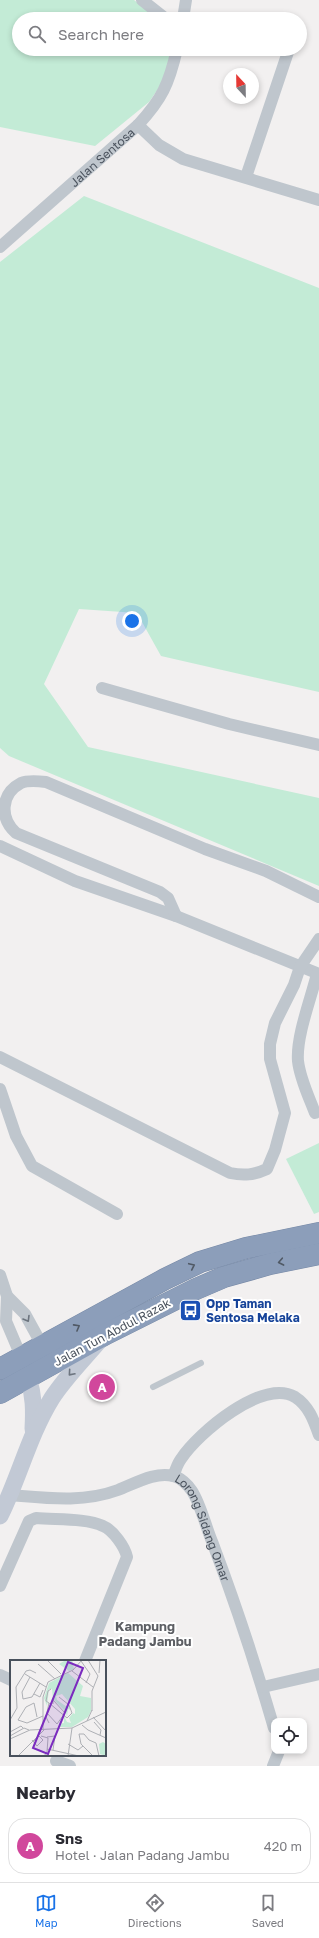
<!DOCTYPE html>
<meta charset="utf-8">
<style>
:root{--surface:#fff;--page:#f7f7f7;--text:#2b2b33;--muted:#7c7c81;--line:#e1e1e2;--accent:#1a73e8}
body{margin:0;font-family:"Golos Text",sans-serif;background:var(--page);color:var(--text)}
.controls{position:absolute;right:12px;bottom:12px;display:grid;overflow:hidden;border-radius:8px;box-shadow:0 2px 6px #0003}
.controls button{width:36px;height:36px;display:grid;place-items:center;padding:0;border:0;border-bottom:1px solid var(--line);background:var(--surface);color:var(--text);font:20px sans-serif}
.compass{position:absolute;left:223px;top:68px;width:36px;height:36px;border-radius:50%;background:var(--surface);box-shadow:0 2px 6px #0003;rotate:338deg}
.you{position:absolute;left:132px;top:621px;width:14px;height:14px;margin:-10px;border:3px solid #fff;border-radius:50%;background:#1a73e8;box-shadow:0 0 0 6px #1a73e833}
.badge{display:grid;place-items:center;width:26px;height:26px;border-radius:50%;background:var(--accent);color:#fff;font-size:13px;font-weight:700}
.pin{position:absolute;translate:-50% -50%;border:2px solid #fff;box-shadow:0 1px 4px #0006}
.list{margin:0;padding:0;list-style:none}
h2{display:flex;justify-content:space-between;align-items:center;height:52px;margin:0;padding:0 16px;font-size:17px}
h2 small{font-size:13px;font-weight:400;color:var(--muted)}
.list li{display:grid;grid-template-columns:26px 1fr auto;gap:12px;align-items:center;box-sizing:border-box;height:56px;margin:0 8px 8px;padding:0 8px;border:1px solid var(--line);border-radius:16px}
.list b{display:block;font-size:15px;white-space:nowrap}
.list p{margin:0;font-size:13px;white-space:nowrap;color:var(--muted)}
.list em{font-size:13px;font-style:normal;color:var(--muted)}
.icon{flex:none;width:22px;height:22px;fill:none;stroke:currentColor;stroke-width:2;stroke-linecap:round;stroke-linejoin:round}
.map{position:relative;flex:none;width:319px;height:1766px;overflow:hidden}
.search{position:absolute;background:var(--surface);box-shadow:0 2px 6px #0003;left:12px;right:12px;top:12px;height:44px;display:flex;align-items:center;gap:10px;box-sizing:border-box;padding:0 14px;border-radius:22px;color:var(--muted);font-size:15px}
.sheet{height:116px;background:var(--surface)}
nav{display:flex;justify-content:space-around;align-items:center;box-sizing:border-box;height:56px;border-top:1px solid var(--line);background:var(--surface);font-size:11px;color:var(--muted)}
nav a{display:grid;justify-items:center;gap:2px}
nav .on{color:var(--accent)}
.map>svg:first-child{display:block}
</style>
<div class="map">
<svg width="319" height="1766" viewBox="0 0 319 1766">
<rect width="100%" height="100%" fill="#f2f0f0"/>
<g fill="#c3ebd6">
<polygon points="0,0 134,0 158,19 19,19 19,49 171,49 169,73 149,102 95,146 0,127"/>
<polygon points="84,196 319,288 319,692 161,656 137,613 79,609 44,684 88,747 319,798 319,886 9,756 0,748 0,262"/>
<polygon points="319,1143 319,1212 314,1214 286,1159"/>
</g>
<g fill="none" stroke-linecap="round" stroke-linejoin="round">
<defs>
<g id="highway">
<polyline points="0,1369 165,1279 200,1262 246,1248 319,1233"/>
<polyline points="0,1393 106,1334 196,1289 224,1277 270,1264 319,1254"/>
</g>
</defs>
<use href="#highway" stroke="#7789a6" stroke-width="22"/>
<polyline stroke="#bfc6cd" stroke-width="6" points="153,1387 201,1363"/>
<g stroke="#bfc6cd" stroke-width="12">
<polyline points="142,0 166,19"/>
<polyline points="183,19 186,0"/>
<polyline points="138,125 159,145 183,159 319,200"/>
<polyline points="246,177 289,49"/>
<path id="s1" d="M0 247 138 125C162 99 169 84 177 49"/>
<polyline points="102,688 229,724 319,745"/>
<polyline points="0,846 75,881 176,916 319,974"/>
<path d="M176 916 168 898 160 892 16 833C0 819 0 794 21 783 28 780 38 781 46 782L205 849 266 871 319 897"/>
<path d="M0 1057 230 1173C244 1176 254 1175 267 1169L275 1150 285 1113 270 1059V1044L275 1023 294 985 300 967 319 939"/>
<polyline points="0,1089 16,1136 32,1166 117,1214"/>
<path d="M315 1113C309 1097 300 1079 298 1061 296 1037 311 998 317 974"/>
<polyline points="0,1275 7,1296 6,1321 23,1361"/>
<polyline points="7,1296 25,1314 42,1345"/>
<path d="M173 1476C176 1470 177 1464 181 1459 198 1433 263 1378 295 1397 309 1406 314 1421 319 1435"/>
<path id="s2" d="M10 1495C47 1498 83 1503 118 1490 134 1484 156 1471 173 1476 180 1477 188 1485 192 1491 201 1505 206 1528 213 1544 236 1605 256 1666 274 1728"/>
<path d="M0 1586 29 1521 36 1518C55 1520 86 1518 103 1526 113 1530 125 1547 127 1557L85 1661"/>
<polyline points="0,1675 11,1680"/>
<polyline points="263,1687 319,1674"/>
<polyline points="56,1761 70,1766"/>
<polyline points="273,1766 279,1751"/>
</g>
<g stroke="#c2c9d5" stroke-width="17">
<path d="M28 1377C34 1396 34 1410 33 1429"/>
<path d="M0 1516C19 1478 29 1435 52 1398 65 1378 83 1360 99 1341"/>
</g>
<use href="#highway" stroke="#8c9eba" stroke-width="21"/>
</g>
<defs><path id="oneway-chevron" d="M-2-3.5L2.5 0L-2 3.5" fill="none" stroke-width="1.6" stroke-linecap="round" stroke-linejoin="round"/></defs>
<g stroke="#505965">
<use href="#oneway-chevron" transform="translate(281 1262) rotate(169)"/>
<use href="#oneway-chevron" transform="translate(192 1266) rotate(-25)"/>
<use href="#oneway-chevron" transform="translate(77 1327) rotate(-29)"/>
</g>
<use stroke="#6c747e" href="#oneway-chevron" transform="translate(27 1319) rotate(59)"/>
<use stroke="#6d7580" href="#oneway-chevron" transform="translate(71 1373) rotate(131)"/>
<defs>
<symbol id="bus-square" viewBox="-11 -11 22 22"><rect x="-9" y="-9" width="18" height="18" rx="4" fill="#1a4fb4" stroke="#fff"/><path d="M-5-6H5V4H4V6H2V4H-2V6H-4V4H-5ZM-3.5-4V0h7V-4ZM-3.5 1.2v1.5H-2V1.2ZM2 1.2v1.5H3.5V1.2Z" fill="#fff"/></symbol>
</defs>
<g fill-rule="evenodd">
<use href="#bus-square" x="178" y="1298" width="25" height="25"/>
</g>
<g text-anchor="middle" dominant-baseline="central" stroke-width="4" stroke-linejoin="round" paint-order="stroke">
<g font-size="12" fill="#49515c" stroke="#fff">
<text stroke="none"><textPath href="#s1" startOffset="136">Jalan Sentosa</textPath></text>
<text transform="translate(112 1332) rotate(-28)">Jalan Tun Abdul Razak</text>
<text stroke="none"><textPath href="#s2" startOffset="229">Lorong Sidang Omar</textPath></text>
</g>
<g font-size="12" font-weight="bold" fill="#164399" stroke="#fff" text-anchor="start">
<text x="206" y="1303">Opp Taman<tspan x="206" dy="14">Sentosa Melaka</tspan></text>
</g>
<g font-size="13" font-weight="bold" fill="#5d5f64" stroke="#fff">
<text x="145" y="1626">Kampung<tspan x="145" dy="15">Padang Jambu</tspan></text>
</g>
</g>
<g transform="translate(10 1660)">
<rect width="96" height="96" fill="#f2f0f0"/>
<path d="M56 0H62L64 9 59 11 49 4ZM58 13 73 26 70 36 81 38V51L78 57 62 67H49V64L54 63V56L57 62 61 63 59 58 63 53 65 54V49L52 34 46 36 47 40 57 47 59 45 61 50 58 49 57 57 56 52 43 39 42 29H39L37 46 34 38 39 23ZM93 82 96 84V96L90 94 89 84Z" fill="#c3ebd6"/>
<path fill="none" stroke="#aeb0b5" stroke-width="1" d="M37 0 51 14M78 0 88 16 82 31V51M71 1 80 14 76 23M28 4 45 19M62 11 83 27M89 13 90 0M15 14 36 27M20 17 12 32 13 39 22 37 30 23M24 34 30 37 33 30M39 43 36 41 38 31 41 29M37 53 47 64 55 53 43 40V44M27 57 24 43 16 47 8 60 17 63 33 56M83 57 96 71M0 60 7 48 6 27 16 11 20 10 26 13M77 61 82 50M84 62 91 70 90 75M39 63 36 57 39 43 57 58 62 53 59 45 49 37M72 65 78 70 96 78M33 69V37L38 22 63 10 72 0M0 72 11 66 13 68M0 76 14 68 19 70M31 76 38 78 37 92 34 96M37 77 45 76 43 90M0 79 20 70 62 68 96 52M22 80 27 86 33 80 29 76 23 82M58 84 68 90 73 86M37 89 69 96M8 96 34 70M58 96 62 68M83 96 71 84 69 74H74L79 80 86 83 89 96"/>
<path fill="#7b2cbf" fill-opacity="0.15" stroke="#7b2cbf" stroke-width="2" d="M58 2 73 8 38 94 23 88Z"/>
<rect width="96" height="96" fill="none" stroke="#49515c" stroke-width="2"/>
</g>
</svg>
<div class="controls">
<button><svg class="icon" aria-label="locate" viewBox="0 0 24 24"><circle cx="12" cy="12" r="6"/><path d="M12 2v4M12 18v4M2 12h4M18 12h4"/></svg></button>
</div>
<svg class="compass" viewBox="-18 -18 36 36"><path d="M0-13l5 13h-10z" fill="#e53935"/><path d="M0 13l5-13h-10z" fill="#7c7c81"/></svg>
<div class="you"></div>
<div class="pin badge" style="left:102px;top:1387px;background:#d1479c">A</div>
<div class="search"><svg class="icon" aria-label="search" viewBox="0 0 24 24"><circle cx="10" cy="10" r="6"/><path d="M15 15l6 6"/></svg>Search here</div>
</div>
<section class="sheet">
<h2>Nearby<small></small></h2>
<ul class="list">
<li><span class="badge" style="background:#d1479c">A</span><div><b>Sns</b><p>Hotel · Jalan Padang Jambu</p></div><em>420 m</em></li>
</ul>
</section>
<nav>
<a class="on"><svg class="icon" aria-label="map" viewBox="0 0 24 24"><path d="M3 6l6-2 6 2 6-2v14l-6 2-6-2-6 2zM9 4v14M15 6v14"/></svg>Map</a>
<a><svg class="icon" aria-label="directions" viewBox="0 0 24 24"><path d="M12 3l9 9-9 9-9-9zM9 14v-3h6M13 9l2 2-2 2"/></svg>Directions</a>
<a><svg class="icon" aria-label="saved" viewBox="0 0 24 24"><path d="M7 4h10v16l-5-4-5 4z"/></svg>Saved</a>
</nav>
